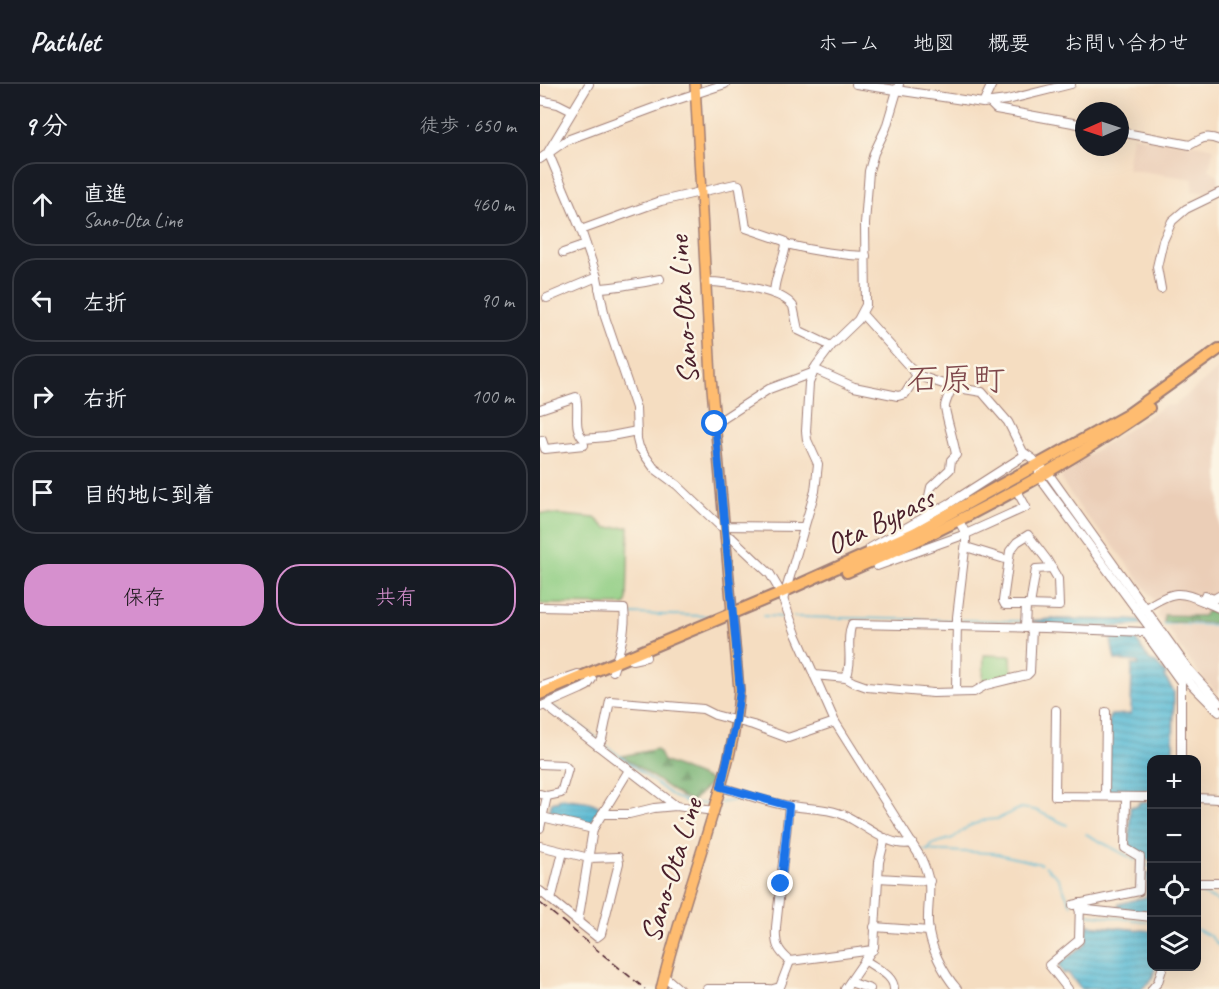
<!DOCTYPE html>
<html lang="ja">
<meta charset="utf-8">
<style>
:root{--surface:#171b24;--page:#20242c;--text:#f1f3f6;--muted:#9ea1a6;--line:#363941;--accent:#d690ce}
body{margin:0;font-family:Caveat,"Klee One",sans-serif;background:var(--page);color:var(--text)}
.controls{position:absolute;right:18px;bottom:18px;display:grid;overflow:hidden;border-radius:12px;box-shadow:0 6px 24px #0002}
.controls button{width:54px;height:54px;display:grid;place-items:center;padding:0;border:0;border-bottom:2px solid var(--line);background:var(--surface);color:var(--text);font:30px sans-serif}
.compass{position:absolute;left:535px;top:18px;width:54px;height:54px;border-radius:50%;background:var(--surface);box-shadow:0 6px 24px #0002;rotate:267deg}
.stop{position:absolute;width:18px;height:18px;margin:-14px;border:4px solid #1a73e8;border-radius:50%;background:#fff}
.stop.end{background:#1a73e8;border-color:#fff;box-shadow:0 2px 6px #0008}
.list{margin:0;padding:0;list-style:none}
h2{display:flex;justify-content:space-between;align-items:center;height:78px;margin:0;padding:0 24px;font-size:26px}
h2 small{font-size:20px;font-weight:400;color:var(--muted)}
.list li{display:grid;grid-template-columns:39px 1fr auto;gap:18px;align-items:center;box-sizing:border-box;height:84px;margin:0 12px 12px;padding:0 12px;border:2px solid var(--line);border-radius:24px}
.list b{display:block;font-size:22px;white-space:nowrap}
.list p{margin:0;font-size:20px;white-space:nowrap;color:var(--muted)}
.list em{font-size:20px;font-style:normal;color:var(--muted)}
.actions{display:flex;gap:12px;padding:18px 24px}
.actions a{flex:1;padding:14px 0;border:2px solid var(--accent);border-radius:24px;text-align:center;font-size:21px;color:var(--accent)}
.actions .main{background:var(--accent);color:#111}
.icon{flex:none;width:33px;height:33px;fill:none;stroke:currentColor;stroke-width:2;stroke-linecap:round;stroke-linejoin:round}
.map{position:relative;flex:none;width:679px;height:905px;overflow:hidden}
header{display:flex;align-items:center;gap:36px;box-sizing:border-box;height:84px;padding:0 30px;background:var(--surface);border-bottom:2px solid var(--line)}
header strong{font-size:28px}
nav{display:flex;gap:33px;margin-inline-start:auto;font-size:21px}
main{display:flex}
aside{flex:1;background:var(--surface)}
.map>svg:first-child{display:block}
</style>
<header>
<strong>Pathlet</strong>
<nav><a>ホーム</a><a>地図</a><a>概要</a><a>お問い合わせ</a></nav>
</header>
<main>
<aside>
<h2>9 分<small>徒歩 · 650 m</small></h2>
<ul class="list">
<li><svg class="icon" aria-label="ahead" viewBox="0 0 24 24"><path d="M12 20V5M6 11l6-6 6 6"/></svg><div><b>直進</b><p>Sano-Ota Line</p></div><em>460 m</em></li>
<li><svg class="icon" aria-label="left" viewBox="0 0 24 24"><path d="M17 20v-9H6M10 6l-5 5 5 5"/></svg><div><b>左折</b></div><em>90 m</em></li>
<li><svg class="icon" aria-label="right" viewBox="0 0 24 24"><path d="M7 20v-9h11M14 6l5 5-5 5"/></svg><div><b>右折</b></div><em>100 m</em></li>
<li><svg class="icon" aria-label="arrive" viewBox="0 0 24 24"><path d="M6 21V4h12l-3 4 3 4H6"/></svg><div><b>目的地に到着</b></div></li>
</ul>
<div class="actions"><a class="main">保存</a><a>共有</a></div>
</aside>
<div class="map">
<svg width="679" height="905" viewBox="0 0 679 905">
<defs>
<pattern id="forest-firs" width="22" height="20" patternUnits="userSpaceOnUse" patternTransform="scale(1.5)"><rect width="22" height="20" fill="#73b071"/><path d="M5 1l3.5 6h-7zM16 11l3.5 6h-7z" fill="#608f5d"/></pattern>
<pattern id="water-rules" width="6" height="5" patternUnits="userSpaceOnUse" patternTransform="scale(1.5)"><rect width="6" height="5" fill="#57bad5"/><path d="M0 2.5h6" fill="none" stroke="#4a97ad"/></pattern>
</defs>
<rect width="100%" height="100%" fill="#fcf5e5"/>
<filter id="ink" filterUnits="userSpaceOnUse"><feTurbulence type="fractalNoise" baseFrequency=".0167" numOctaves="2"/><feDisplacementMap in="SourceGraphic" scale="12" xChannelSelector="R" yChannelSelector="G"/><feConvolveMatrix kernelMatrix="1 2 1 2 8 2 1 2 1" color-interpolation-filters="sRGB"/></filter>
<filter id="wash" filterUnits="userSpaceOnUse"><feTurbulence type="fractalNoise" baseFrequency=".008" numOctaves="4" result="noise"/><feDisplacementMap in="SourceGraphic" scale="24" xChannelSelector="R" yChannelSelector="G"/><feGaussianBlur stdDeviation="1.35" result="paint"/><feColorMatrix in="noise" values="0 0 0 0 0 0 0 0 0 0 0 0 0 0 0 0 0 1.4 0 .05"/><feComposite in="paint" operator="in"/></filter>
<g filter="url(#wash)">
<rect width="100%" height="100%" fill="#f5ddc1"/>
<g fill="#ebceb7">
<polygon points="592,52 655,60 674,64 669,85 679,92 679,104 667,109 652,107 653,95 587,85"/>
<polygon points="679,285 679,539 624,538 618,533 619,524 612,513 566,452 563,451 540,424 522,397 522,391 525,386 624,322 635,321"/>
<polygon points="626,542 679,542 679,611 657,587"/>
</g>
<g fill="url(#forest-firs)" stroke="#5e684e" stroke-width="1.5">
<polygon points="667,527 679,530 679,539 624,538 624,531 663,532"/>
<polygon points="117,665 123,677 172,697 153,717 142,713 82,672"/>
</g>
<g fill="#8fcd83" stroke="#6c7657" stroke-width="1.5">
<polygon points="0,429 55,434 66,444 89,443 87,519 84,521 0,520"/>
<polygon points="444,571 471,572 472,592 445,599 443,597"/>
</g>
<g fill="url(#water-rules)" stroke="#506c80" stroke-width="1.5">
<polygon points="513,535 589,536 599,537 602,541 568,543 519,542 488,537"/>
<polygon points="572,551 593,551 610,577 616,579 626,590 624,592 634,608 633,675 612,676 611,706 570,709 567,707 569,634 571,631 591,630 592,581 599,581 598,578 575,576 570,552"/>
<path d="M23 714C38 718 46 714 60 723V725L51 738 47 740 9 730 12 718H18L19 715Z"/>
<polygon points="599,718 611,718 611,778 604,774 603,769 590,763 590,723 599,721"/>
<polygon points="607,788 611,790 611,827 580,824 578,822 579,820 606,813"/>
<polygon points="548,841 611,847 612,882 616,883 611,897 601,905 541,905 527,888 524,890 518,881 546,860"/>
</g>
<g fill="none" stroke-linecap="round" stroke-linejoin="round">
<g stroke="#57bad5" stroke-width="1.5">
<polyline points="0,529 80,530"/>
<polyline points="88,530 169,532"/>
<polyline points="223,532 246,533"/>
<polyline points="254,533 414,536"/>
<polyline points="422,536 483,537"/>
<polyline points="623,540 679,541"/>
<polyline points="13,622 58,655"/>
<polyline points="64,660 134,713 150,719 172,720"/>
<polyline points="180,719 204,714"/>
<polyline points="546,750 595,776"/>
<polyline points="379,766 453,769 501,780"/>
<polyline points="388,766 393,760 413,754 429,742 445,736 458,735 481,724 495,726 527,741"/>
<polyline points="604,780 612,784"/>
<polyline points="505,782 518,794 531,821"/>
<polyline points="656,807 679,818"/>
<polyline points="546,830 612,838"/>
<polyline points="656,845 670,852 679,862"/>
</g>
</g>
</g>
<g filter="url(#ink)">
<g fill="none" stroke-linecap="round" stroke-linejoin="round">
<defs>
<g id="minor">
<polyline points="49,0 8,68 41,146 57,193 65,233 96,324 97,355 99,363 114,384 137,401 180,442 264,443"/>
<polyline points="316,0 443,19 467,16 531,0"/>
<polyline points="0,16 18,20 32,27"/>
<polyline points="443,19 452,0"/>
<polyline points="450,19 456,25 544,41"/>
<path d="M580 48 650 61C662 54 666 51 679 56"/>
<polyline points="0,75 27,56 127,19 185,0"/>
<path d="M41 146 121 117 195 100 199 101 200 105 206 144 244 157 246 160C273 167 299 171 326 172"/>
<polyline points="23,169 46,161"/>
<path d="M165 198C187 198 240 205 253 222L258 246 291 262"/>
<path d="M59 204C80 203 99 199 120 195"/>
<polyline points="621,205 617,183 623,157 632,137 646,125 679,109"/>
<path d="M234 210C234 192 244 178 246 160"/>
<polyline points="7,214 57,193"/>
<polyline points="322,230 377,291 412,303 442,308 468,338 483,368 493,375 498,381 508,389 649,586 679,619"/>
<polyline points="274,285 314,303 358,312 365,310 377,291"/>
<path d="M0 325 36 313C40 327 32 344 44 355L66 353 97 347"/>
<polyline points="175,340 229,305 272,289"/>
<polyline points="0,357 2,356 5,365 44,361"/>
<polyline points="499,388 499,393 652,601 679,628"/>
<path d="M387 431 386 426 391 403 410 385 411 376 416 371C415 361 404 326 405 322 406 316 410 309 412 303"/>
<path d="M185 451 192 454 230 490 240 507 256 550 295 638 381 774C395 804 387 811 388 840 389 861 403 889 417 905"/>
<polyline points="426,463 468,476"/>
<polyline points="330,464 410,419 485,371"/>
<polyline points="334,477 337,482 426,450 486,423 477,407"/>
<polyline points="665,512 674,515 679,512"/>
<polyline points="243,516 275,407 278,380 267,356 266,347 269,299 276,282 291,262 318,236 326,221 325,140 329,87 334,69 346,44 359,0"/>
<polyline points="490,521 496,485 512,484"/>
<path d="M0 523 84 525C87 544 79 569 73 587"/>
<path d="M603 526C639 501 642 509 679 524"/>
<polyline points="485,544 486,521 465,521 463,517 470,467 477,458 488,451 507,476 518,495 519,522 486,521"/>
<polyline points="92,576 106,573"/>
<polyline points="274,591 306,594 313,598 327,603 393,609 434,608 446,601 487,591 490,588 492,544"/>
<path d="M306 594C314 577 305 556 312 540L505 544 605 548 641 598V676"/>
<polyline points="0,603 38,590"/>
<polyline points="416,608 417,533 426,457 426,450 419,437"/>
<polyline points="5,621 136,722"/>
<polyline points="0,623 41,605 47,602 52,595"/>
<polyline points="516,626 515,712 612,713"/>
<polyline points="58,662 62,655 70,617 163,625 175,631 213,641 248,654 295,638"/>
<polyline points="0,680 24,681 28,685 21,709 7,712 0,710"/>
<path d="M181 703C202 709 223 717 244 721 265 725 289 723 308 733 326 742 350 764 372 759"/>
<polyline points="565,712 566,628"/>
<polyline points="656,714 679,715"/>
<path d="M249 722 236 843C235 860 237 866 250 877L333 866"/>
<polyline points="62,730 89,730 114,724 136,722 174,727"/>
<polyline points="2,733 53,745"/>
<polyline points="0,744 7,712"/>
<polyline points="0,762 49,774 78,773 79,779 61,850 57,853 0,807"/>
<polyline points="338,794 390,797"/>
<polyline points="656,799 679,799"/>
<polyline points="11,816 23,768"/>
<polyline points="533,821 599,807 600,773 585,764 586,713"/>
<polyline points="539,825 612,833"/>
<polyline points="38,838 53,745 89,686"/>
<polyline points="334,843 389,847"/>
<path d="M325 876C335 884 354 891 354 905"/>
<polyline points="124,892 139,905"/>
<polyline points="310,898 330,905"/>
<polyline points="167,905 229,905"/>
<polyline points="233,905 240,903 250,877"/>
<polyline points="305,905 334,863 339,778 345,754"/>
<polyline points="528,905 509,881 539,856 540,819"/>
<polyline points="612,905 618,898 623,882"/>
</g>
<path id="major" d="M121 905C134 851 152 799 168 746 182 700 197 654 199 606L171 293 155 0"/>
<g id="highway">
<path d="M307 488C413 443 514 389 609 324"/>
<polyline points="0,610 245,507 376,448 587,331 679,265"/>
</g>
</defs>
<use href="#minor" stroke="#a07e76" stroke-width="10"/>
<use href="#major" stroke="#a07e76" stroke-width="12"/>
<use href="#highway" stroke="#a07e76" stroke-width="14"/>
<use href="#minor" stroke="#fff" stroke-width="8"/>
<use href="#major" stroke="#febc70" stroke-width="9"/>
<use href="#highway" stroke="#febc70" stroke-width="10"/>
<polyline stroke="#4a1f2b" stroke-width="1.5" stroke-dasharray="9 4.5" stroke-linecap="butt" points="0,819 105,905"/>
</g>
</g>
<g fill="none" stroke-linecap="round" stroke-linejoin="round" filter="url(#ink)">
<polyline stroke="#1a73e8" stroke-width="8" points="175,340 200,606 196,637 181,703 249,722 241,800"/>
</g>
<g text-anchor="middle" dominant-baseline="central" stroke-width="5" stroke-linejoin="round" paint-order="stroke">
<g font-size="30" fill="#4a1f2b" stroke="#fcf5e5">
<text transform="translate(143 226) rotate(-94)">Sano-Ota Line</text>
<text transform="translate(340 437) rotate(-26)">Ota Bypass</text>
<text transform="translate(131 786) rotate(-73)">Sano-Ota Line</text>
</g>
<g font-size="33" fill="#7f474b" stroke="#fcf5e5">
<text x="416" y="295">石原町</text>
</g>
</g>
</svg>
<div class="controls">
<button>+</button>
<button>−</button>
<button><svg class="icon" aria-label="locate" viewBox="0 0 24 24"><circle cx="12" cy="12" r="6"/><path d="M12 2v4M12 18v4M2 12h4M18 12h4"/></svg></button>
<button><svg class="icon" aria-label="layers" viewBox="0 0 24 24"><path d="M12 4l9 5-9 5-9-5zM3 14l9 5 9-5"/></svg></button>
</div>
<svg class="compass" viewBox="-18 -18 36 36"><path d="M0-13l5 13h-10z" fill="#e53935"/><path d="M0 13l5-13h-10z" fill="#9ea1a6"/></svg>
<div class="stop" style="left:175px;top:340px"></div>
<div class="stop end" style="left:241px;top:800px"></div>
</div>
</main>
